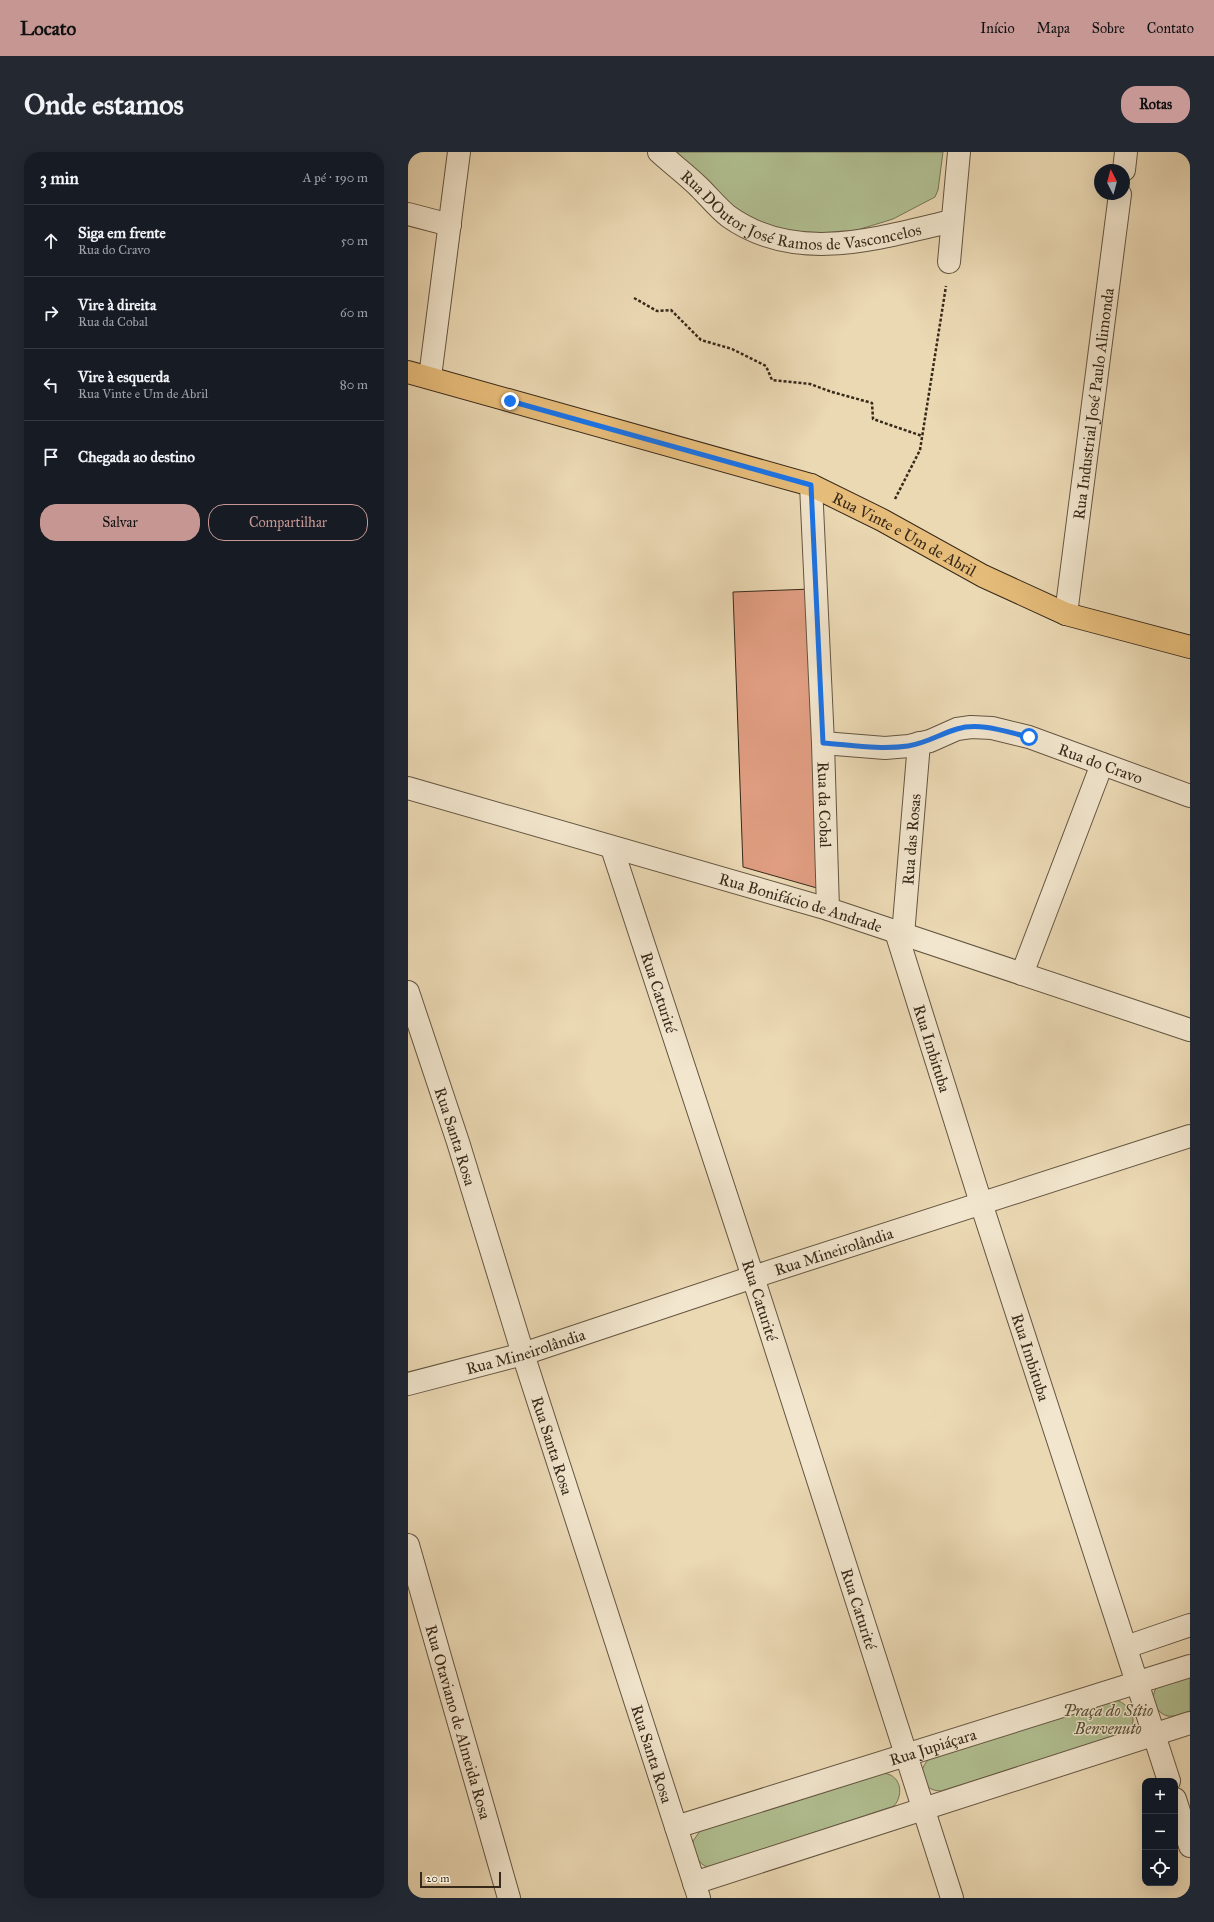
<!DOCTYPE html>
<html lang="pt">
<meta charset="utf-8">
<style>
:root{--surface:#171b24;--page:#242831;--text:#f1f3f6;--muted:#9ea1a6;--line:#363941;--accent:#c59692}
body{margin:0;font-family:"IM FELL Great Primer",serif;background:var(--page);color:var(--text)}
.controls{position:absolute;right:12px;bottom:12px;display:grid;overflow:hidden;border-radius:8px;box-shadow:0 4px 16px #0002}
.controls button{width:36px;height:36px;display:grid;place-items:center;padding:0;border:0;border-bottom:1px solid var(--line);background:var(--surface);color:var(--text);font:20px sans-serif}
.compass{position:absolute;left:686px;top:12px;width:36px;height:36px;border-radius:50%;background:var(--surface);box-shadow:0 4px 16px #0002;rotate:354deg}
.scale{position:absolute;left:12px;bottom:10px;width:81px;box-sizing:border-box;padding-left:4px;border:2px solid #37291a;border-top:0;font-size:11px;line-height:14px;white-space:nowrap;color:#37291a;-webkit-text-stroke:3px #f2e6ce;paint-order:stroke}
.stop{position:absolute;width:12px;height:12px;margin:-9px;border:3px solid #1a73e8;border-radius:50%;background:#fff}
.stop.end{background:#1a73e8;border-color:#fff;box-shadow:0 1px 4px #0008}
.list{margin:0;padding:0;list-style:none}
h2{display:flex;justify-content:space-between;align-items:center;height:52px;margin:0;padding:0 16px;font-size:17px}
h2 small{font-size:13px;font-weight:400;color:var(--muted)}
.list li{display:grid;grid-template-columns:26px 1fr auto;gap:12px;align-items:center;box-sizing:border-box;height:72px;padding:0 16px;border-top:1px solid var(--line)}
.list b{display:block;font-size:15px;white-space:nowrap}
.list p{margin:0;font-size:13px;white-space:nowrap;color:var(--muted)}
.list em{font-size:13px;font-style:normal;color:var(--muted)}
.actions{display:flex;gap:8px;padding:12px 16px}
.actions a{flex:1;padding:9px 0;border:1px solid var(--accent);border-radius:16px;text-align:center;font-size:14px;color:var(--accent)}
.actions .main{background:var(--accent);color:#111}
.icon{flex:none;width:22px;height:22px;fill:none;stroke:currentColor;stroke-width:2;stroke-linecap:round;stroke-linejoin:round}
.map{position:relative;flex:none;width:782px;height:1746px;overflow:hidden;border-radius:16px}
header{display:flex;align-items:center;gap:24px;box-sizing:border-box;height:56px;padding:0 20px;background:var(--accent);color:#111}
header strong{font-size:19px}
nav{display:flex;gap:22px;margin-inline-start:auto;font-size:14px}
.intro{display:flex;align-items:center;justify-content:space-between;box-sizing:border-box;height:96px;padding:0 24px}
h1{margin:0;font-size:28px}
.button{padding:10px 18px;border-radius:16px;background:var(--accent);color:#111;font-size:14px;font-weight:700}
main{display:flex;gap:24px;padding:0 24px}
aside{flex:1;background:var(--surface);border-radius:16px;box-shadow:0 4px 16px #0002}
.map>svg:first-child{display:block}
</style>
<header>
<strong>Locato</strong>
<nav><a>Início</a><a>Mapa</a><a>Sobre</a><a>Contato</a></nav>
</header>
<div class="intro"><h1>Onde estamos</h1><a class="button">Rotas</a></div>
<main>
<aside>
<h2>3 min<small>A pé · 190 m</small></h2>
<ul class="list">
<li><svg class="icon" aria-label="ahead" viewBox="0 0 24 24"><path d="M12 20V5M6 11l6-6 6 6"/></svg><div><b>Siga em frente</b><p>Rua do Cravo</p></div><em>50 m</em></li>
<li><svg class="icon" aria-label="right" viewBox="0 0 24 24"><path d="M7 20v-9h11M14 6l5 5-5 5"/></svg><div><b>Vire à direita</b><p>Rua da Cobal</p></div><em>60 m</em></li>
<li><svg class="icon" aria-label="left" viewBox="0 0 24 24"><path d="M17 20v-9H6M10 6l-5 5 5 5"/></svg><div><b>Vire à esquerda</b><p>Rua Vinte e Um de Abril</p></div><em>80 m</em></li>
<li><svg class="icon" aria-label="arrive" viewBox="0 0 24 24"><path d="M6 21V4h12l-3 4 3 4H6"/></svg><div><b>Chegada ao destino</b></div></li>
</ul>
<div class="actions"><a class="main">Salvar</a><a>Compartilhar</a></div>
</aside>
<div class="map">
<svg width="782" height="1746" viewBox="0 0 782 1746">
<rect width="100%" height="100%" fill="#ebd9b4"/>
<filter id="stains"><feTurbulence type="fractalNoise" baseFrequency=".005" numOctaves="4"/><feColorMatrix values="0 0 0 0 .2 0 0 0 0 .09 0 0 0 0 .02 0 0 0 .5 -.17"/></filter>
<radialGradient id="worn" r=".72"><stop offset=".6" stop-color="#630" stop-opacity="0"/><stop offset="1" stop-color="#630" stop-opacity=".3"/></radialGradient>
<g fill="#b1c092" stroke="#747456">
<polygon points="260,0 535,0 530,38 527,45 485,67 433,83 426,84 371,77 333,63"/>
<path d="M782 1520V1559C775 1561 768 1565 760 1564 748 1562 740 1544 750 1534 755 1529 774 1523 782 1520Z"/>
<path d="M704 1547C722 1550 735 1571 715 1582L533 1639C512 1639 507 1616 524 1605Z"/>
<path d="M473 1621C492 1621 497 1641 486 1654L301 1715C289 1714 286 1698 285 1689L292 1679Z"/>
</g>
<polygon fill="#e09d81" stroke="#37291a" points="404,437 416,738 335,715 325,440"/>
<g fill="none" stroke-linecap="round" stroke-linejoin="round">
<defs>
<g id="minor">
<path id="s1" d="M251 0C264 12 279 23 292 36 301 45 310 56 320 64 388 113 471 86 544 69"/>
<polyline points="716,18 718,0"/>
<polyline points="0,62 42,73"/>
<polyline points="541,110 551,0"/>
<polyline points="22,225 51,0"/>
<path id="s2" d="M403 333 415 591 420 757"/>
<path id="s3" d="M658 462 712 42"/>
<path id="s4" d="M415 591 477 596 501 594 522 589 549 577 563 575 584 576 621 585 782 644"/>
<path id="s5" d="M0 636 420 757 782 878"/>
<path id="s6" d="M204 696 345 1125 544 1746"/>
<path id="s7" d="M488 780 573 1051 761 1629"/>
<path id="s8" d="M495 783 511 591"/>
<polyline points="614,822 694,612"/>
<path id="s9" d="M0 840 50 990 115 1202 291 1746"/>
<path id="s10" d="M0 1232 115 1202 345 1125 782 984"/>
<path id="s11" d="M0 1393 101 1746"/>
<polyline points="718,1495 782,1473"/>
<polyline points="767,1647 782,1694"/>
<path id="s12" d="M268 1675 782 1514"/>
<polyline points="286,1731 782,1571"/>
</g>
<g id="major">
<path id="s13" d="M0 220 403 333 474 368 575 424 658 462 782 495"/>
</g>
</defs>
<use href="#minor" stroke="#645540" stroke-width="24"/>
<use href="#major" stroke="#37291a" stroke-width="24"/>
<g stroke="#37291a" stroke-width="2.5" stroke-dasharray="3 2" stroke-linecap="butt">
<polyline points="226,146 249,159 263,158 293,188 324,197 358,214 364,228 402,232 424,240 464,251 465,267 514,284"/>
<polyline points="487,347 512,298 538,134"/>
</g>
<use href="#minor" stroke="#f2e6ce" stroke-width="22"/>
<use href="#major" stroke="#e6bc7a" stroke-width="22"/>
</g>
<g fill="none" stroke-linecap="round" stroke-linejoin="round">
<path stroke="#1a73e8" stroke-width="5" d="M102 249 403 333 415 591C443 593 472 598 500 594 519 591 532 582 549 577 572 570 598 580 621 585"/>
</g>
<g text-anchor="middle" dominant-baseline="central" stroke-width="3" stroke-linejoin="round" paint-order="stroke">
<g font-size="16" fill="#37291a" stroke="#f2e6ce">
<text stroke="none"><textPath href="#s1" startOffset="163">Rua DOutor José Ramos de Vasconcelos</textPath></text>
<text stroke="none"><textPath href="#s3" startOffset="212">Rua Industrial José Paulo Alimonda</textPath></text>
<text stroke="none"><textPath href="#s13" startOffset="524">Rua Vinte e Um de Abril</textPath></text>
<text stroke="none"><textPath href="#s4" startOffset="287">Rua do Cravo</textPath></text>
<text stroke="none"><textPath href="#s2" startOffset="320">Rua da Cobal</textPath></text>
<text stroke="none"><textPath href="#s8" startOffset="96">Rua das Rosas</textPath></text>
<text stroke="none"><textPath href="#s5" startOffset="409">Rua Bonifácio de Andrade</textPath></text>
<text stroke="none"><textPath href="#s6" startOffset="152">Rua Caturité</textPath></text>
<text stroke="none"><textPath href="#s7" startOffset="122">Rua Imbituba</textPath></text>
<text stroke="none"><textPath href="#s9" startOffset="152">Rua Santa Rosa</textPath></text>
<text stroke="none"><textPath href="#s10" startOffset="446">Rua Mineirolândia</textPath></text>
<text stroke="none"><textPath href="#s6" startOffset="476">Rua Caturité</textPath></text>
<text stroke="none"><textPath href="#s10" startOffset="122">Rua Mineirolândia</textPath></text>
<text stroke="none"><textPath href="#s7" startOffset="446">Rua Imbituba</textPath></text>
<text stroke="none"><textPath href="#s9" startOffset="476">Rua Santa Rosa</textPath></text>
<text stroke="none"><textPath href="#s6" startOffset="800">Rua Caturité</textPath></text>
<text stroke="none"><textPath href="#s11" startOffset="184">Rua Otaviano de Almeida Rosa</textPath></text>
<text stroke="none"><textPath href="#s12" startOffset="269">Rua Jupiáçara</textPath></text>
<text stroke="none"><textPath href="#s9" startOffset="800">Rua Santa Rosa</textPath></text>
</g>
<g font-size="16" font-style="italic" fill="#564f38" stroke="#f2e6ce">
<text x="700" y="1558">Praça do Sítio<tspan x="700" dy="18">Benvenuto</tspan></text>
</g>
</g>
<rect width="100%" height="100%" filter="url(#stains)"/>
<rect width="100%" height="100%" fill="url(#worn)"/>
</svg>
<div class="controls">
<button>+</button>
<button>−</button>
<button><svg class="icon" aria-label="locate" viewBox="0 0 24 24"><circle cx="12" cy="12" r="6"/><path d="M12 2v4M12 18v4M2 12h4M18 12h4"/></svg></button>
</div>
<svg class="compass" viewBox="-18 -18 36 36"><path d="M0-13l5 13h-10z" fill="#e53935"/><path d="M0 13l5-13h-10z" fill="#9ea1a6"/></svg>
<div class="scale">20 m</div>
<div class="stop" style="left:621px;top:585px"></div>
<div class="stop end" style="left:102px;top:249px"></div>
</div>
</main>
